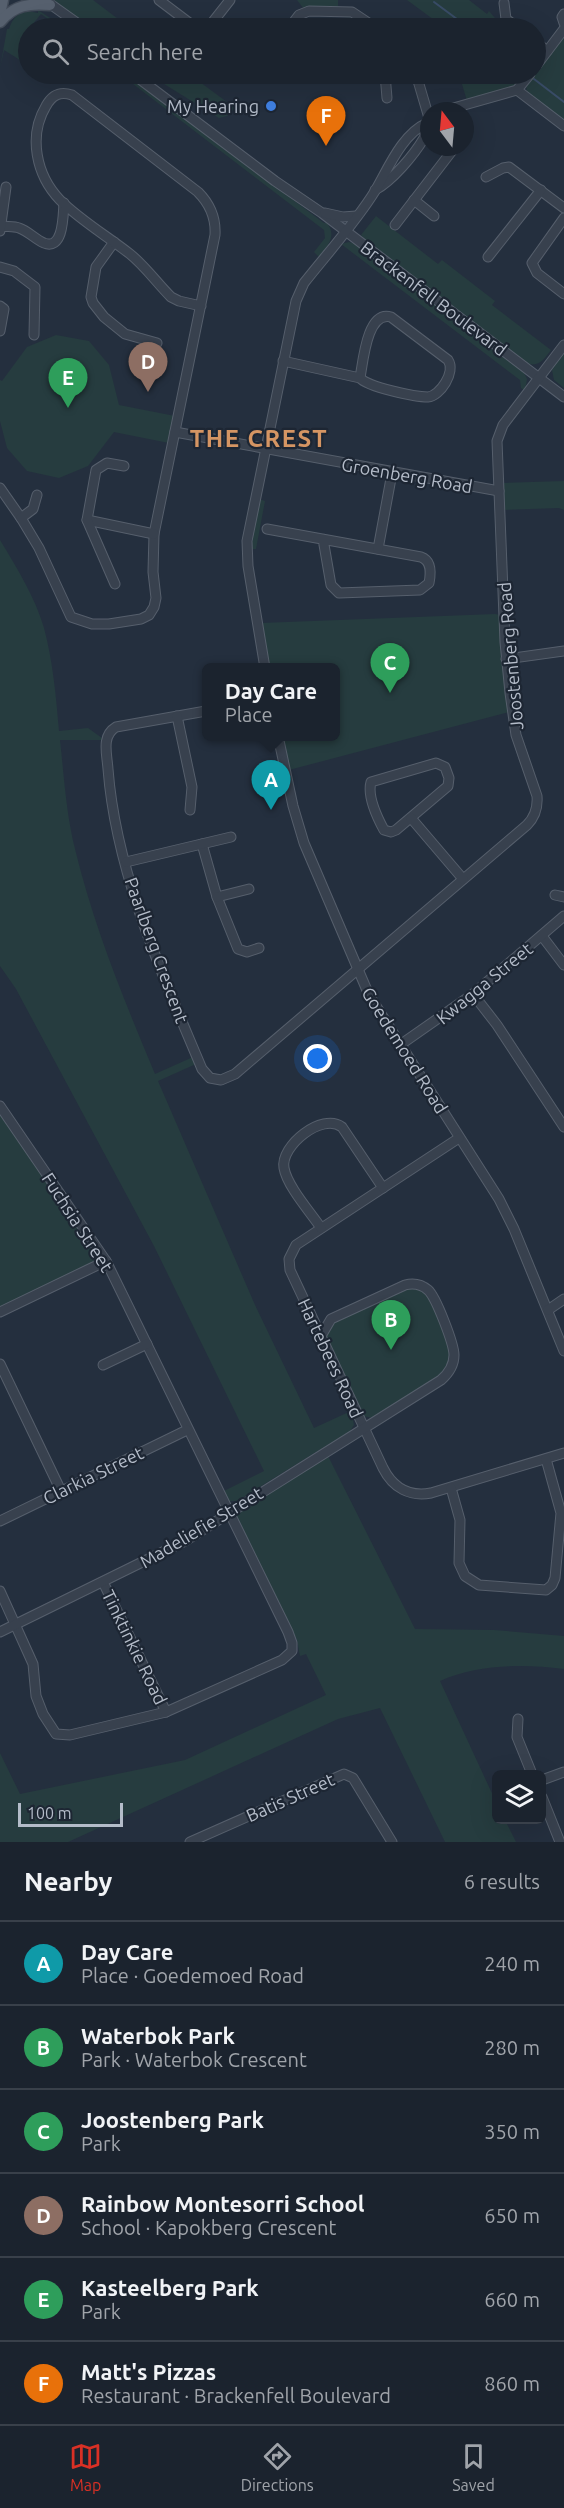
<!DOCTYPE html>
<meta charset="utf-8">
<style>
:root{--surface:#1b232e;--page:#282f3a;--text:#f1f3f6;--muted:#a0a4aa;--line:#39404a;--accent:#d93025}
body{margin:0;font-family:Ubuntu,sans-serif;background:var(--page);color:var(--text)}
.controls{position:absolute;right:18px;bottom:18px;display:grid;overflow:hidden;border-radius:9px;box-shadow:0 6px 24px #0002}
.controls button{width:54px;height:54px;display:grid;place-items:center;padding:0;border:0;border-bottom:2px solid var(--line);background:var(--surface);color:var(--text);font:30px sans-serif}
.compass{position:absolute;left:420px;top:102px;width:54px;height:54px;border-radius:50%;background:var(--surface);box-shadow:0 6px 24px #0002;rotate:344deg}
.scale{position:absolute;left:18px;bottom:15px;width:105px;box-sizing:border-box;padding-left:6px;border:3px solid #b4bcc9;border-top:0;font-size:16px;line-height:21px;white-space:nowrap;color:#b4bcc9;-webkit-text-stroke:4px #1d2633;paint-order:stroke}
.you{position:absolute;left:318px;top:1059px;width:21px;height:21px;margin:-15px;border:4px solid #fff;border-radius:50%;background:#1a73e8;box-shadow:0 0 0 9px #1a73e833}
.badge{display:grid;place-items:center;width:39px;height:39px;border-radius:50%;background:var(--accent);color:#fff;font-size:20px;font-weight:700}
.pin{position:absolute;translate:-50% -50px;filter:drop-shadow(0 2px 3px #0008)}
.pin::after{content:'';position:absolute;top:32px;width:21px;height:18px;background:inherit;clip-path:polygon(0 0,100% 0,50% 100%)}
.popup{position:absolute;left:202px;top:663px;width:138px;height:78px;box-sizing:border-box;display:grid;place-content:center;border-radius:9px;background:var(--surface);filter:drop-shadow(0 2px 4px #0005);font-size:20px;white-space:nowrap;color:var(--muted)}
.popup b{font-size:22px;color:var(--text)}
.popup::after{content:'';position:absolute;left:50%;top:100%;margin-left:-12px;border:12px solid transparent;border-top-color:var(--surface)}
.list{margin:0;padding:0;list-style:none}
h2{display:flex;justify-content:space-between;align-items:center;height:78px;margin:0;padding:0 24px;font-size:26px}
h2 small{font-size:20px;font-weight:400;color:var(--muted)}
.list li{display:grid;grid-template-columns:39px 1fr auto;gap:18px;align-items:center;box-sizing:border-box;height:84px;padding:0 24px;border-top:2px solid var(--line)}
.list b{display:block;font-size:22px;white-space:nowrap}
.list p{margin:0;font-size:20px;white-space:nowrap;color:var(--muted)}
.list em{font-size:20px;font-style:normal;color:var(--muted)}
.icon{flex:none;width:33px;height:33px;fill:none;stroke:currentColor;stroke-width:2;stroke-linecap:round;stroke-linejoin:round}
.map{position:relative;flex:none;width:564px;height:1842px;overflow:hidden}
.search{position:absolute;background:var(--surface);box-shadow:0 6px 24px #0002;left:18px;right:18px;top:18px;height:66px;display:flex;align-items:center;gap:15px;box-sizing:border-box;padding:0 21px;border-radius:33px;color:var(--muted);font-size:22px}
.sheet{height:582px;background:var(--surface)}
nav{display:flex;justify-content:space-around;align-items:center;box-sizing:border-box;height:84px;border-top:2px solid var(--line);background:var(--surface);font-size:16px;color:var(--muted)}
nav a{display:grid;justify-items:center;gap:3px}
nav .on{color:var(--accent)}
.map>svg:first-child{display:block}
</style>
<div class="map">
<svg width="564" height="1842" viewBox="0 0 564 1842">
<rect width="100%" height="100%" fill="#242f3e"/>
<g fill="#263c3f">
<polygon points="51,0 93,0 130,28 89,28"/>
<polygon points="297,0 338,0 338,8 304,9"/>
<polygon points="407,0 469,0 487,14 489,11 500,24 512,28 445,28"/>
<path d="M38 10 65 28H61L41 14 32 25 36 28H28V65L4 50 0 68 7 29H9C13 15 23 8 38 13Z"/>
<polygon points="564,34 564,122 527,93 526,85"/>
<path d="M120 74H125L324 223H327C337 236 328 245 319 257L314 252 325 238 324 230Z"/>
<polygon points="148,74 189,74 235,108 227,116 219,118"/>
<polygon points="459,74 525,74 515,87 467,101"/>
<path d="M376 216 438 264 442 260 495 301 492 305 551 350C544 359 539 368 526 363L365 240 361 235Z"/>
<polygon points="349,242 356,244 523,371 527,379 525,391 521,388 520,380 341,244"/>
<polygon points="56,335 89,341 109,365 119,405 175,416 169,443 114,432 88,466 59,478 27,471 7,448 0,421 0,380 2,381 27,347"/>
<polygon points="563,352 564,353 564,388 554,380 552,370"/>
<polygon points="564,481 564,510 559,508 504,510 502,483"/>
<polygon points="259,499 265,501 256,549 251,549"/>
<path d="M0 540C17 568 35 597 44 628 53 662 56 696 59 731L88 728 102 738V740H60C64 776 66 813 75 849 94 927 124 1000 155 1074L193 1057 196 1064 158 1081 255 1305 314 1428 351 1411 354 1425 350 1431 237 1501H229L222 1492 264 1471 154 1246 16 989 0 966Z"/>
<polygon points="495,614 500,615 509,712 289,770 282,737 336,736 336,668 269,667 261,623"/>
<polygon points="0,1111 98,1256 93,1263 0,1308"/>
<path d="M408 1288 422 1289C433 1301 451 1339 450 1356 450 1363 446 1367 443 1373L373 1418 363 1416 325 1337 331 1324Z"/>
<path d="M327 1454 415 1629 494 1630 564 1636V1669C523 1664 478 1664 440 1681L496 1802V1820H505L516 1842H445L380 1708 338 1719 68 1842H0V1753L20 1794 185 1760 326 1695 306 1654 300 1656 297 1640 236 1515 237 1511Z"/>
</g>
<g fill="none" stroke-linecap="round" stroke-linejoin="round">
<g stroke="#394c67" stroke-width="2">
<polyline points="434,2 469,28"/>
<polyline points="534,79 564,102"/>
</g>
<defs>
<g id="minor">
<polyline points="159,0 196,28"/>
<polyline points="46,1 84,28"/>
<polyline points="504,3 506,19 518,28"/>
<polyline points="564,14 562,17 564,23"/>
<polyline points="208,28 230,0"/>
<polyline points="289,28 299,15 309,11 352,12 376,28"/>
<polyline points="536,42 547,51"/>
<polyline points="536,66 564,29"/>
<polyline points="133,74 275,181 322,213 564,397"/>
<polyline points="385,74 387,98"/>
<polyline points="416,74 429,118"/>
<polyline points="517,90 564,126"/>
<polyline points="443,111 517,90 530,74"/>
<polyline points="486,177 503,168 509,167 564,208"/>
<path d="M375 190C392 181 414 155 424 138 427 132 427 126 428 120"/>
<polyline points="414,200 434,216"/>
<polyline points="325,213 343,217 356,216"/>
<polyline points="564,218 532,263 537,273 564,294"/>
<polyline points="395,225 455,147"/>
<path d="M1 226C7 227 14 226 19 228 28 231 35 239 44 243 64 251 63 214 64 203"/>
<polyline points="0,231 6,187"/>
<polyline points="114,242 96,267 91,297 93,303 104,317 125,334 157,343"/>
<polyline points="488,257 541,190"/>
<polyline points="0,267 14,271 35,287 34,335"/>
<polyline points="0,306 4,309 0,331"/>
<path d="M283 361 360 378C368 387 415 397 428 397 440 396 456 372 448 360L391 317C367 310 363 362 360 378"/>
<polyline points="175,432 499,491"/>
<polyline points="0,488 21,518"/>
<path d="M37 495 33 509 21 518 39 548 71 617 92 624H109L141 619 149 615 154 607 156 598 153 572 154 534 215 235C216 218 210 204 198 192L72 95C60 91 52 95 46 106 28 136 36 175 60 200 80 220 107 236 130 254 145 266 157 283 171 297L179 301 201 306"/>
<polyline points="87,520 154,534"/>
<path d="M267 529 421 557C432 561 431 573 429 583L420 590 339 593 331 585 323 539"/>
<polyline points="378,549 392,473"/>
<polyline points="115,584 87,520 96,470 107,463 124,466"/>
<polyline points="506,659 564,651"/>
<path d="M265 668 248 566 247 541 296 301 304 283C326 255 356 222 375 191 388 169 402 134 427 123"/>
<path d="M206 711 116 727C101 736 107 754 108 769 116 873 162 974 202 1069L210 1078 221 1080 235 1074 527 825C535 817 538 808 537 796L516 735 510 693 505 642 497 441 503 425 564 345"/>
<polyline points="177,716 192,787 190,810"/>
<polyline points="278,736 293,806 304,843 369,995 499,1199 514,1229 564,1351"/>
<path d="M436 763 445 767 449 778 448 786 396 830 391 832 384 830C377 817 367 796 371 782Z"/>
<polyline points="411,818 463,879"/>
<polyline points="202,844 217,897 238,949 247,952 259,948"/>
<polyline points="126,862 231,837"/>
<polyline points="555,895 564,897"/>
<polyline points="217,897 249,889"/>
<polyline points="542,936 564,965"/>
<polyline points="473,994 497,1025 564,1127"/>
<polyline points="400,1045 473,994 564,916"/>
<polyline points="0,1106 106,1261 288,1632 292,1643 292,1651 282,1660 166,1712 70,1735 56,1734 43,1714 36,1696 33,1664 0,1591"/>
<path d="M459 1138 296 1245 289 1259 290 1270 383 1468C393 1488 410 1497 431 1493L564 1453"/>
<path d="M321 1228C311 1213 287 1186 284 1168 280 1146 322 1112 342 1127L383 1188"/>
<polyline points="548,1310 564,1299"/>
<polyline points="0,1312 106,1261"/>
<polyline points="0,1364 61,1491"/>
<polyline points="103,1365 147,1344"/>
<polyline points="451,1488 460,1520 459,1563 465,1576 479,1585 546,1590 552,1585 555,1578 561,1513 546,1459"/>
<polyline points="0,1521 187,1430"/>
<polyline points="103,1582 166,1712"/>
<path d="M0 1632 185 1541 441 1380C449 1373 454 1365 454 1355 454 1344 436 1297 428 1290 421 1284 413 1283 405 1285L331 1319 321 1336"/>
<polyline points="518,1719 517,1737 532,1774"/>
<polyline points="542,1780 564,1772"/>
<polyline points="542,1797 560,1842"/>
<polyline points="190,1842 344,1774 353,1778 392,1842"/>
</g>
<g id="major">
<polyline points="0,15 3,0"/>
<path d="M0 22C14 5 30 3 50 5"/>
</g>
</defs>
<use href="#minor" stroke="#565f6c" stroke-width="11"/>
<use href="#major" stroke="#414a57" stroke-width="13"/>
<use href="#minor" stroke="#38414e" stroke-width="9"/>
<use href="#major" stroke="#56606e" stroke-width="10"/>
</g>
<circle fill="#3f7fe0" stroke="#1d2633" stroke-width="2" cx="271" cy="106" r="6"/>
<g text-anchor="middle" dominant-baseline="central" stroke-width="4.5" stroke-linejoin="round" paint-order="stroke">
<g font-size="18" fill="#b4bcc9" stroke="#1d2633" text-anchor="end">
<text x="259" y="106">My Hearing</text>
</g>
<g font-size="18" fill="#b4bcc9" stroke="#1d2633">
<text transform="translate(434 298) rotate(37)">Brackenfell Boulevard</text>
<text transform="translate(407 475) rotate(10)">Groenberg Road</text>
<text transform="translate(510 656) rotate(-95)">Joostenberg Road</text>
<text transform="translate(157 950) rotate(70)">Paarlberg Crescent</text>
<text transform="translate(484 983) rotate(-39)">Kwagga Street</text>
<text transform="translate(405 1050) rotate(58)">Goedemoed Road</text>
<text transform="translate(78 1222) rotate(57)">Fuchsia Street</text>
<text transform="translate(331 1358) rotate(65)">Hartebees Road</text>
<text transform="translate(93 1475) rotate(-26)">Clarkia Street</text>
<text transform="translate(201 1527) rotate(-31)">Madeliefie Street</text>
<text transform="translate(135 1647) rotate(64)">Tinktinkie Road</text>
<text transform="translate(290 1797) rotate(-24)">Batis Street</text>
</g>
<g font-size="24" font-weight="bold" letter-spacing="1.5" fill="#d59563" stroke="#1d2633">
<text x="259" y="438">THE CREST</text>
</g>
</g>
</svg>
<div class="controls">
<button><svg class="icon" aria-label="layers" viewBox="0 0 24 24"><path d="M12 4l9 5-9 5-9-5zM3 14l9 5 9-5"/></svg></button>
</div>
<svg class="compass" viewBox="-18 -18 36 36"><path d="M0-13l5 13h-10z" fill="#e53935"/><path d="M0 13l5-13h-10z" fill="#a0a4aa"/></svg>
<div class="scale">100 m</div>
<div class="you"></div>
<div class="pin badge" style="left:271px;top:810px;background:#0f9aa8">A</div>
<div class="popup"><b>Day Care</b>Place</div>
<div class="pin badge" style="left:391px;top:1350px;background:#2e9e5b">B</div>
<div class="pin badge" style="left:390px;top:693px;background:#2e9e5b">C</div>
<div class="pin badge" style="left:148px;top:392px;background:#8d6e63">D</div>
<div class="pin badge" style="left:68px;top:408px;background:#2e9e5b">E</div>
<div class="pin badge" style="left:326px;top:146px;background:#e8710a">F</div>
<div class="search"><svg class="icon" aria-label="search" viewBox="0 0 24 24"><circle cx="10" cy="10" r="6"/><path d="M15 15l6 6"/></svg>Search here</div>
</div>
<section class="sheet">
<h2>Nearby<small>6 results</small></h2>
<ul class="list">
<li><span class="badge" style="background:#0f9aa8">A</span><div><b>Day Care</b><p>Place · Goedemoed Road</p></div><em>240 m</em></li>
<li><span class="badge" style="background:#2e9e5b">B</span><div><b>Waterbok Park</b><p>Park · Waterbok Crescent</p></div><em>280 m</em></li>
<li><span class="badge" style="background:#2e9e5b">C</span><div><b>Joostenberg Park</b><p>Park</p></div><em>350 m</em></li>
<li><span class="badge" style="background:#8d6e63">D</span><div><b>Rainbow Montesorri School</b><p>School · Kapokberg Crescent</p></div><em>650 m</em></li>
<li><span class="badge" style="background:#2e9e5b">E</span><div><b>Kasteelberg Park</b><p>Park</p></div><em>660 m</em></li>
<li><span class="badge" style="background:#e8710a">F</span><div><b>Matt's Pizzas</b><p>Restaurant · Brackenfell Boulevard</p></div><em>860 m</em></li>
</ul>
</section>
<nav>
<a class="on"><svg class="icon" aria-label="map" viewBox="0 0 24 24"><path d="M3 6l6-2 6 2 6-2v14l-6 2-6-2-6 2zM9 4v14M15 6v14"/></svg>Map</a>
<a><svg class="icon" aria-label="directions" viewBox="0 0 24 24"><path d="M12 3l9 9-9 9-9-9zM9 14v-3h6M13 9l2 2-2 2"/></svg>Directions</a>
<a><svg class="icon" aria-label="saved" viewBox="0 0 24 24"><path d="M7 4h10v16l-5-4-5 4z"/></svg>Saved</a>
</nav>
